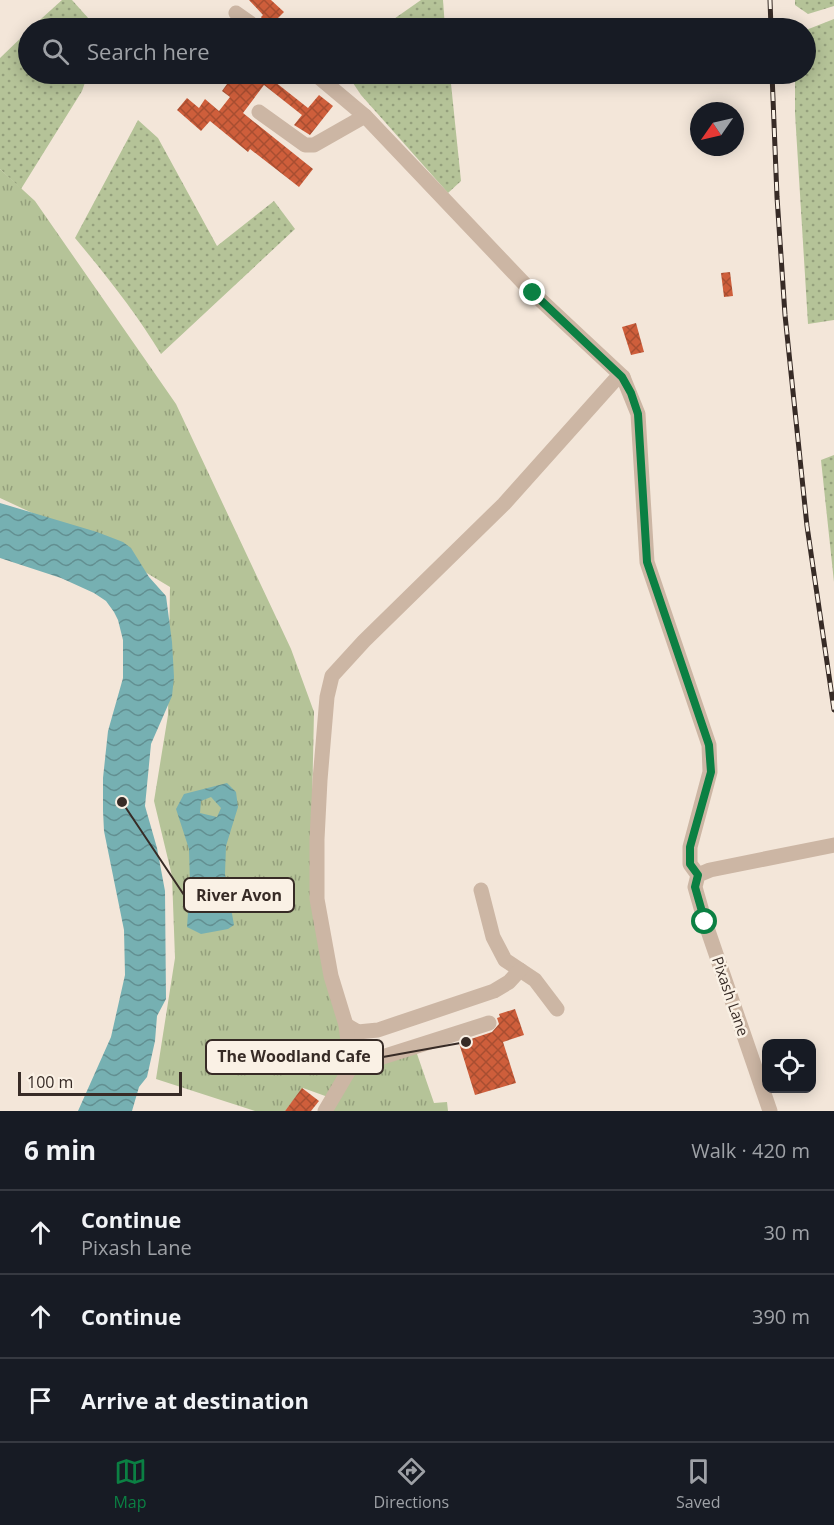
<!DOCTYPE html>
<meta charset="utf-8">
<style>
:root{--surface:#171b24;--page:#242831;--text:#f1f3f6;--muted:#9ea1a6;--line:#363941;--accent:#0b8043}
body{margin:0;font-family:"Open Sans",sans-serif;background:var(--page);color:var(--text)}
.controls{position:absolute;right:18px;bottom:18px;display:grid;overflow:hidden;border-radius:12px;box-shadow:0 3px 15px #0003}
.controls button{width:54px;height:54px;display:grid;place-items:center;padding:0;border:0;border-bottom:2px solid var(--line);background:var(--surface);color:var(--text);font:30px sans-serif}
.compass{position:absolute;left:690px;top:102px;width:54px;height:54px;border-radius:50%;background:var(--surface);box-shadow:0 3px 15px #0003;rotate:236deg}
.scale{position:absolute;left:18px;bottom:15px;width:164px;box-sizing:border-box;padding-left:6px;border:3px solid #372b26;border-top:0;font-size:16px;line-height:21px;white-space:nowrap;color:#372b26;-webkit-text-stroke:4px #faf1e5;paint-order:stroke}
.stop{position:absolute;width:18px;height:18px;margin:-14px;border:4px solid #0b8043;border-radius:50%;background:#fff}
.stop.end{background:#0b8043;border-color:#fff;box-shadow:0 2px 6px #0008}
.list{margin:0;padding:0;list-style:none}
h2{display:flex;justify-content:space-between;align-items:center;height:78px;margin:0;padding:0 24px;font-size:26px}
h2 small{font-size:20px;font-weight:400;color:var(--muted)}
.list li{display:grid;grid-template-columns:39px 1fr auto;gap:18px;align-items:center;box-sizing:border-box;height:84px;padding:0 24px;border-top:2px solid var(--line)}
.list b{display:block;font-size:22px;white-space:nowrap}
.list p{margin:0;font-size:20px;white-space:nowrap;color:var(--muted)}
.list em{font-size:20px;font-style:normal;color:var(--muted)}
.icon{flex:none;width:33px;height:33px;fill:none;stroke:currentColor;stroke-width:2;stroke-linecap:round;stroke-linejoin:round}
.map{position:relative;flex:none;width:834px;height:1111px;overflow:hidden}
.search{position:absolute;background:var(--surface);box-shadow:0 3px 15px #0003;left:18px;right:18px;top:18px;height:66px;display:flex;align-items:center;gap:15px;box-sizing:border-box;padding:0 21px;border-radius:33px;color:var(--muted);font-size:22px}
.sheet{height:330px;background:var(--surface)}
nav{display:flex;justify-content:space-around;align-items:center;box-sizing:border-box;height:84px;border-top:2px solid var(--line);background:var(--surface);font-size:16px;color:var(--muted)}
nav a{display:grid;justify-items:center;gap:3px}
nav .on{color:var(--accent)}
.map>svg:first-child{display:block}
</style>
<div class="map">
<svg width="834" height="1111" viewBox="0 0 834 1111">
<defs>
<pattern id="grass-dots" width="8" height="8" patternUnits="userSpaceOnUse" patternTransform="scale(1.5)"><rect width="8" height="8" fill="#b5c398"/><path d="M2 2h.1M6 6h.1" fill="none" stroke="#949f7c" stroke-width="1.8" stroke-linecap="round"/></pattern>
<pattern id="park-tufts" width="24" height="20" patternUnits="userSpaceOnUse" patternTransform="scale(1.5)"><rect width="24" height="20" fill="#b5c398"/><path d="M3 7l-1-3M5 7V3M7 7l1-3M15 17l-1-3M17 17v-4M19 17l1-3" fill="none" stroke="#949f7c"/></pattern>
<pattern id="water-waves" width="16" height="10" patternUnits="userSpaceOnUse" patternTransform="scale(1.5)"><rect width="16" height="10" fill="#76b0b2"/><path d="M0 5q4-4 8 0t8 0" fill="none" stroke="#628f91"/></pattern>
<pattern id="building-cross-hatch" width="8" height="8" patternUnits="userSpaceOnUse" patternTransform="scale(1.5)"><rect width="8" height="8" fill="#ce5e3b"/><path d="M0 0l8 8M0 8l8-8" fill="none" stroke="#a84e31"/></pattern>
</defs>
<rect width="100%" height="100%" fill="#f3e6d9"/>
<g fill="url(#grass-dots)">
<polygon points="62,0 72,0 97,28 31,28"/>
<polygon points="421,0 443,0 445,28 381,28"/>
<polygon points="795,0 834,0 834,6 808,14 795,5"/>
<polygon points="834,19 834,320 808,324 795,113 795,74 806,74 806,30"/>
<polygon points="28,31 28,74 88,74 82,91 21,189 0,169 0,58"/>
<polygon points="347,74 450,74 461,181 448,193 361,95"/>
<path d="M138 120 158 138 217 246 274 201 295 229 161 354C136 313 106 275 75 238Z"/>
<polygon points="834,455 834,582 821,460"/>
</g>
<polygon fill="url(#park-tufts)" points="0,169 35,201 176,404 291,649 314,712 310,897 350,1066 416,1051 434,1103 447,1102 448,1111 329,1111 328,1097 303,1088 285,1111 255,1111 156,1079 175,958 172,876 154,801 168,715 170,587 95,542 0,498"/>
<g fill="url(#water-waves)" fill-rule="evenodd">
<polygon points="0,503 97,532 123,542 131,548 149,577 166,596 172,642 174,677 172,696 151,744 145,806 157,848 165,891 166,999 157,1016 155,1041 147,1077 139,1087 132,1111 78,1111 111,1037 125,975 124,930 104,831 103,811 103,778 108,731 123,678 123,640 118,620 114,612 106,601 94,593 61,578 0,558"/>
<path d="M227 783 236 792 238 807 226 846 225 874 234 925 228 929 201 934 187 927 190 884 189 849 176 809 184 794ZM211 797 221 808 217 817 200 813 201 801Z"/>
</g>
<g fill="url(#building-cross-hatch)">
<polygon points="249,0 271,0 284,12 268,28 261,17 263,15"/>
<polygon points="215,74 265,74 308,108 319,95 333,106 310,135 294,125 302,115 264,85 243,113 313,169 299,187 250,149 248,152 210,121 201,131 177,110 187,98 199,108 205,99 219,111 230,97 222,91 227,84"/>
<polygon points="730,272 733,296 724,297 721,273"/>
<polygon points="636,323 644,352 631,355 622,327"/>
<polygon points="515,1009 524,1035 503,1042 516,1083 475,1095 459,1043 492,1032 499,1024 497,1018 500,1017 499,1014"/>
<polygon points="302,1088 319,1101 311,1111 285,1111"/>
</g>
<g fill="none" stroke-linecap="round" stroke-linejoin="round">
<g stroke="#ccb6a4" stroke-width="15">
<polyline points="236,13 257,28"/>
<polyline points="315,74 365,116 533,293 623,377 638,414 647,562 709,745 710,772 690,847 690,864 698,875"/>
<polyline points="259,112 305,145 314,145 365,116"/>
<polyline points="481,890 493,937 505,960 535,980 557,1009"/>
<polyline points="346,1025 358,1032 378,1030 494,991 509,982 520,970"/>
<polyline points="351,1067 489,1023"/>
<polyline points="325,1111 351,1067 346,1025 331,976 317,899 317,839 320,780 327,697 332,676 364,641 504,504 614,381 623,377"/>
<polyline points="770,1111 705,922 695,887 698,875 710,870 834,845"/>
</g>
<defs>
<g id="rail">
<polyline points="770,0 771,28"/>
<polyline points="772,74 777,197 785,315 807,526 834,710"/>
</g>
</defs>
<use href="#rail" stroke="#372b26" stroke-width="5"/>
<use href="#rail" stroke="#faf1e5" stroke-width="3" stroke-dasharray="9" stroke-linecap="butt"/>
</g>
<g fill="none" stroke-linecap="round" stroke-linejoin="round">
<polyline stroke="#0b8043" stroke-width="8" points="533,293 622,377 631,393 638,414 647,562 709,745 711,772 690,847 690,864 698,875 695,887 705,922"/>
</g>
<g text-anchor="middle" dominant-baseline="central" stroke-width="5" stroke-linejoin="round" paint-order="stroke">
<g font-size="15" fill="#372b26" stroke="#faf1e5">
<text transform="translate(731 996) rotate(71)">Pixash Lane</text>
</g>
</g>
<path fill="none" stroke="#372b26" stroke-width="2" d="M122 802L184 895M466 1042L383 1057"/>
<g fill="#372b26" stroke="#faf1e5" stroke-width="2">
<circle cx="122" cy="802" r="6"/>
<circle cx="466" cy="1042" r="6"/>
</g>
<g fill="#faf1e5" stroke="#372b26" stroke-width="2">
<rect x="184" y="878" width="110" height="34" rx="6"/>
<rect x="206" y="1040" width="177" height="34" rx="6"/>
</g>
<g font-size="16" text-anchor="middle" font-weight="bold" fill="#372b26">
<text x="239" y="901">River Avon</text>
<text x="294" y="1062">The Woodland Cafe</text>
</g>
</svg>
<div class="controls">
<button><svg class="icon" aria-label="locate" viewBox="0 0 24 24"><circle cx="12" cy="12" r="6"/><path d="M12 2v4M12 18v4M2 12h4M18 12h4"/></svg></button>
</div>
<svg class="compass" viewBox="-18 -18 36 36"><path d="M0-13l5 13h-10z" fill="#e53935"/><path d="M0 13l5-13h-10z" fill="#9ea1a6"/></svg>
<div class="scale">100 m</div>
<div class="stop" style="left:705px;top:922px"></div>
<div class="stop end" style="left:533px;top:293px"></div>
<div class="search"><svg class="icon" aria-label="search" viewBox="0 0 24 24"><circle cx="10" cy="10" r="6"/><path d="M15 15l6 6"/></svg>Search here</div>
</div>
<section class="sheet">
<h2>6 min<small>Walk · 420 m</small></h2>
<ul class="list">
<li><svg class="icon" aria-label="ahead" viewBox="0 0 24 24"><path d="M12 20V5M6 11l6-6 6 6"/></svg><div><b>Continue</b><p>Pixash Lane</p></div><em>30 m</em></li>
<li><svg class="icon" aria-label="ahead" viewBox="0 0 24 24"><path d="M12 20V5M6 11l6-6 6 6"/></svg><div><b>Continue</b></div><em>390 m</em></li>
<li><svg class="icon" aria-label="arrive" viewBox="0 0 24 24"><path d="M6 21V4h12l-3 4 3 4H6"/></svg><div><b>Arrive at destination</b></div></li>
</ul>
</section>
<nav>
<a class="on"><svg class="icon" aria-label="map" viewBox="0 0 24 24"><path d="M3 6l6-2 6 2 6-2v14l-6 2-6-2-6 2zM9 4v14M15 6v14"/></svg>Map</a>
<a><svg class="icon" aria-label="directions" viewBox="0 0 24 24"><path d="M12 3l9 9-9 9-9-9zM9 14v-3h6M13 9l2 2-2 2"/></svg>Directions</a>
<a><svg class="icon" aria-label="saved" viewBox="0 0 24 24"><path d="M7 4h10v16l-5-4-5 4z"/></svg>Saved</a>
</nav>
